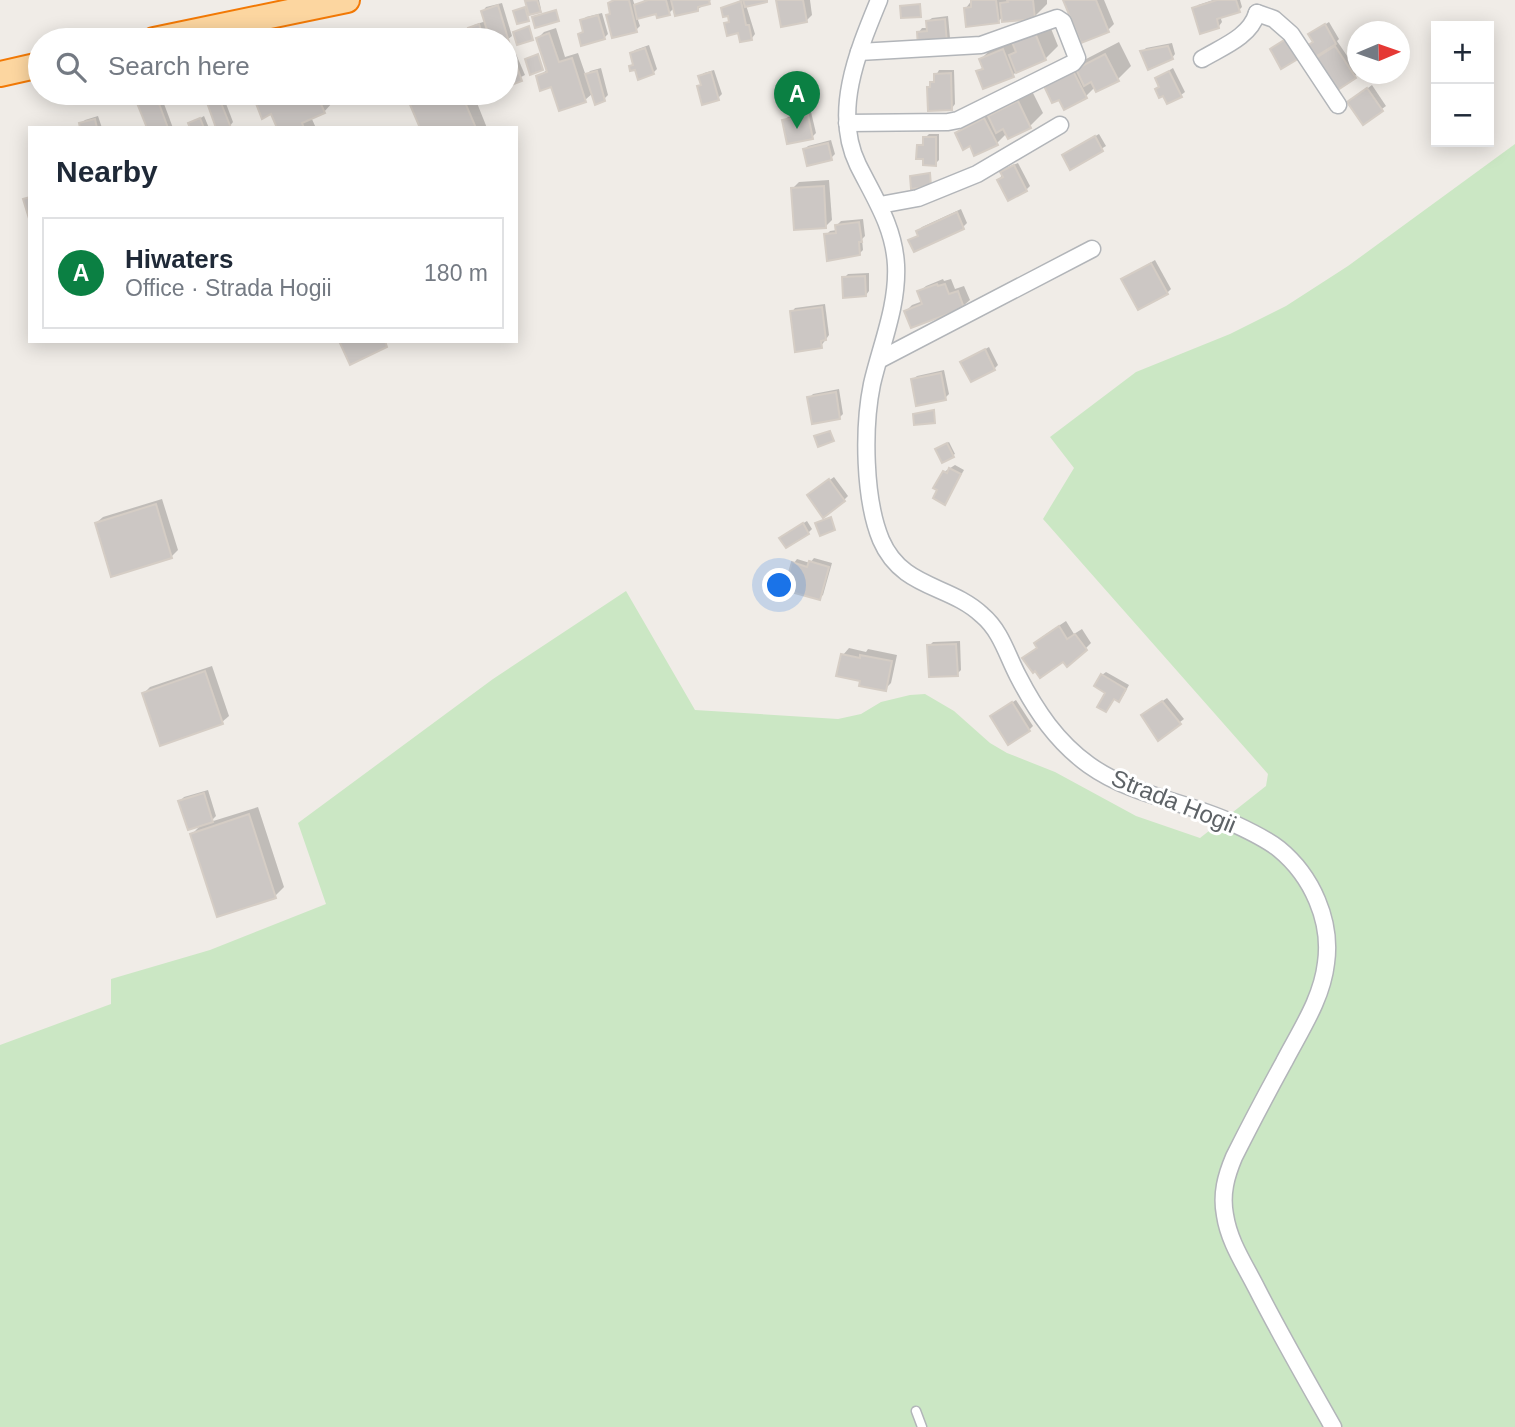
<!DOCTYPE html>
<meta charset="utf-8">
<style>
:root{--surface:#fff;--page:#f2f2f3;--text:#1f2937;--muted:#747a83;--line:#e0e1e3;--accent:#0b8043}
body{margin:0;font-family:Arial,sans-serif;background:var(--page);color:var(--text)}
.controls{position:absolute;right:21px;top:21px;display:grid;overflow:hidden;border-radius:0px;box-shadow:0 4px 18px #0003}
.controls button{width:63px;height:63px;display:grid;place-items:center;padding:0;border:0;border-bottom:2px solid var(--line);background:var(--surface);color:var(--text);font:35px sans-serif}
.compass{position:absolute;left:1347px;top:21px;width:63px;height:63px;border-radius:50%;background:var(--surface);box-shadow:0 4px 18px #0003;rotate:88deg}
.you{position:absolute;left:780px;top:586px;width:24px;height:24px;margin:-18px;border:5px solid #fff;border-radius:50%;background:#1a73e8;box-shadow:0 0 0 10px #1a73e833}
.badge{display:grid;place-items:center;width:46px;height:46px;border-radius:50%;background:var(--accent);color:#fff;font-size:23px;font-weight:700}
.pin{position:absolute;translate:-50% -58px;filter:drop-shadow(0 2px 4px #0008)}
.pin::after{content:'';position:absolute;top:37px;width:24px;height:21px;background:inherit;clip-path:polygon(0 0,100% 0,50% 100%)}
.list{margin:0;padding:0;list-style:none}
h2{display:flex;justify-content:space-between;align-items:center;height:91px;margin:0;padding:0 28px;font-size:30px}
h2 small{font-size:23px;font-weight:400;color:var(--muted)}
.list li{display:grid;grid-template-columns:46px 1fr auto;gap:21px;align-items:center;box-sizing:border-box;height:112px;margin:0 14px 14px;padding:0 14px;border:2px solid var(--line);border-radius:0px}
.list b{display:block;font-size:26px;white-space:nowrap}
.list p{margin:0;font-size:23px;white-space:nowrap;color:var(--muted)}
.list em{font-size:23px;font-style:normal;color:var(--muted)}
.icon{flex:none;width:38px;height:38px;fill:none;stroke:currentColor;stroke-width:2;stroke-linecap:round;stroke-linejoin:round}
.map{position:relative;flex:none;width:1515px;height:1427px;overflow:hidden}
.search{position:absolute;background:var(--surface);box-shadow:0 4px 18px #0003;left:28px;top:28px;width:490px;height:77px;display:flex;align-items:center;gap:18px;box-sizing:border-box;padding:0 24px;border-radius:38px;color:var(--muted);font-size:26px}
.panel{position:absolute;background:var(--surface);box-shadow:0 4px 18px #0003;left:28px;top:126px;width:490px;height:217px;border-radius:0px}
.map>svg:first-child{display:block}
</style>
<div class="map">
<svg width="1515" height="1427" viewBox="0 0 1515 1427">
<rect width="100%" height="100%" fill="#f0ece7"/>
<polygon fill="#cbe7c4" points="1515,144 1515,1427 0,1427 0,1045 111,1004 111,979 210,950 326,904 298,823 493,679 626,591 695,710 838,719 861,714 881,702 910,695 925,694 954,711 990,743 1007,753 1055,772 1136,816 1200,838 1266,786 1268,774 1043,519 1074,468 1050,437 1136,372 1230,334 1286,306 1348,266"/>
<g fill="#0003">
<polygon points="531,0 539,0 541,9 528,14 528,19 515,11 529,6 527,2"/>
<polygon points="613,0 633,0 635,6 645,0 711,0 698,9 675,7 669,13 657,12 637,17 640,26 636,30 608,16 612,12 610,4"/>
<polygon points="741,0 766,0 746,5 755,34 752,38 726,24 731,19 723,9"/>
<polygon points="777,0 810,0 812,15 806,21"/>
<polygon points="972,0 1047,0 1047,4 1034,17 1003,16 998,22 966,8"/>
<polygon points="1065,0 1104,0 1114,24 1108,30"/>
<polygon points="1213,0 1240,0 1242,7 1239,10 1220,16 1222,22 1219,26 1194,9 1198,5"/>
<polygon points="502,3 512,36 506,41 466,40 465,34 474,25 486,21 483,11 486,7"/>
<polygon points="602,13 608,34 604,38 580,34 585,30 582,21 586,17"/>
<polygon points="948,16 950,38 946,42 919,32 922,28 929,28 928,21 932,18"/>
<polygon points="1048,21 1058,46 1045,59 1018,70 1013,75 978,72 984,66 981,59 994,46"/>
<polygon points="1329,22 1339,39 1337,41 1358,72 1354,77 1318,59 1327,50 1310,34"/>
<polygon points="556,28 565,57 578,53 586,76 590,71 601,68 608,95 604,99 593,93 585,100 560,108 553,85 538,77 548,69 538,38 544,32"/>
<polygon points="1119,42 1131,66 1118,79 1095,87 1085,97 1059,98 1059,73"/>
<polygon points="1172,43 1175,54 1172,58 1142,52 1146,48"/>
<polygon points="649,45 657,69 653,73 631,66 635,63 632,53 635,50"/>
<polygon points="516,54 525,75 507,84 506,58"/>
<polygon points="1173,68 1185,92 1181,95 1161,86 1157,78"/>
<polygon points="714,70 722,94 718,98 699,87 702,83 700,76 704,73"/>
<polygon points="939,70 954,70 955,104 952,108 929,88"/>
<polygon points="1372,85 1386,106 1363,123 1353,99"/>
<polygon points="1031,89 1043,113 1030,126 1007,133 997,143 971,144 957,133 970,120"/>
<polygon points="135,93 160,93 173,128 148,128"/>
<polygon points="222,93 233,122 230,126 207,98 213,93"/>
<polygon points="254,93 327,93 332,103 324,112 311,117 316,128 279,128 272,112"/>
<polygon points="407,93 473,93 487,128 422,128"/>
<polygon points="811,112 816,133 812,137 784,121 788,117"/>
<polygon points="98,116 102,128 82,128 81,124 85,120"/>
<polygon points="204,116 209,128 192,128 190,124"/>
<polygon points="929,134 939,134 939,160 935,164 918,146 925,142 925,138"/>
<polygon points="1099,134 1106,146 1071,167 1068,152"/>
<polygon points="831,140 835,154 831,158 804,150 808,146"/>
<polygon points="1018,163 1030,186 1026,190 999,180 1006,168"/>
<polygon points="829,180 832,220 826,226 793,188 799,182"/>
<polygon points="961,209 967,223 963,227 915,250 910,241 920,235 918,231 922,227"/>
<polygon points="863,219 865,236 862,239 863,250 859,254 826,235 830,231 837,230 837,225 841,221"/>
<polygon points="1155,260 1171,289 1167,293 1123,279"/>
<polygon points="869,273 869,291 866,295 844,278 848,274"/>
<polygon points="943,279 944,281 951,279 955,289 964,286 970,300 963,306 912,326 906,311 912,305 923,301 919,292 926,286"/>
<polygon points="825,304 829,335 821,346 792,312 795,308"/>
<polygon points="989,347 998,365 994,369 962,362"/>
<polygon points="944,370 949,394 945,398 913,379 917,376"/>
<polygon points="839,389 843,414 839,418 809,398 813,394"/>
<polygon points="949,442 955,454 943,461 938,448"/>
<polygon points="955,465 964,470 945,502 944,472"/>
<polygon points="834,477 848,496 844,500 813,492"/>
<polygon points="162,499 178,550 172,556 113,575 96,523 103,517"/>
<polygon points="807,521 812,529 808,533 785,534"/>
<polygon points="814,558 832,563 823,595 819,598 794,563 797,559 810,563"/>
<polygon points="1066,621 1074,634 1082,629 1091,643 1085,649 1063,659 1025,658 1038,647 1036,643 1042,637"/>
<polygon points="960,641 961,670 957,674 929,646 933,642"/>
<polygon points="849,648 866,652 868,649 897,655 891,683 885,689 862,679 843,655"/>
<polygon points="212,666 229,716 222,722 161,744 144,693 150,687"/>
<polygon points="1106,672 1129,685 1123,696 1119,700 1115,697 1106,710 1108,692 1102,675"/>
<polygon points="1167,698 1184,719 1159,738 1147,712"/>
<polygon points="1016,700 1033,726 1029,730 996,713"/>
<polygon points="208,790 216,816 210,822 258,807 284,887 275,896 192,834 203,823 180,801 184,797"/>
</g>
<g fill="#ccc7c4" stroke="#d5cdc5" stroke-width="2">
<polygon points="537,0 541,12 529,15 525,1"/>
<polygon points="614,0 629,0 637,32 612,38 606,15 610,14 608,3"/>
<polygon points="648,0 666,0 670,15 657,18 656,14 637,19 634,5"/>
<polygon points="671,0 709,0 710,4 698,7 698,11 675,16"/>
<polygon points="743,0 767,0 767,2 745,7"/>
<polygon points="776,0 803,0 807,22 781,27"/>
<polygon points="971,0 996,0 999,23 966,27 964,8 971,7"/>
<polygon points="1007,0 1033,0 1035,19 1002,22 1000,3 1008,2"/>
<polygon points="1063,0 1096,0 1109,32 1081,43"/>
<polygon points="1217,0 1236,0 1240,12 1217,19 1219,28 1200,34 1192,8"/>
<polygon points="741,1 746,25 749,25 752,40 740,42 738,33 727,36 724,23 729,22 728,16 723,17 721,8"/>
<polygon points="920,4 921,17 901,18 900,6"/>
<polygon points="498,5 509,42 506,43 506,40 490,40 481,11"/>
<polygon points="525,7 529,21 517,24 513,11"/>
<polygon points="556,10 559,21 535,28 532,17"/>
<polygon points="598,15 605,39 581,46 578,34 583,32 580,20"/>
<polygon points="945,19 947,43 918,46 917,32 927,31 926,21"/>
<polygon points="479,24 484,40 465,40 463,33 469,32 468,28"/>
<polygon points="1325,24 1336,44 1315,57 1308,45 1313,42 1308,34"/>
<polygon points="529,26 533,40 517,45 513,32"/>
<polygon points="549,33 559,62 572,58 586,102 559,111 551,87 540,91 536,76 547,72 536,38"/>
<polygon points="1035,33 1046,60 1016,73 1009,55 1016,52 1012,42"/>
<polygon points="1286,39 1298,59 1281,69 1270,49"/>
<polygon points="1168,46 1173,59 1148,70 1140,51"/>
<polygon points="1335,46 1356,78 1336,91 1316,58"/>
<polygon points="645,48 654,74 638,80 635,70 630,71 629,66 633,65 630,53"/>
<polygon points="1003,49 1014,77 983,89 976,71 983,69 979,59"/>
<polygon points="538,54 543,70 530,75 525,59"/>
<polygon points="1105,54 1119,81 1096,92 1091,82 1084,86 1076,69"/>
<polygon points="513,56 522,81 506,87 506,59"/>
<polygon points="597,71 605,101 595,105 585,74"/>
<polygon points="1073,71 1087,98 1064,110 1059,100 1052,103 1044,86"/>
<polygon points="1169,71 1182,97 1167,104 1163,96 1159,98 1155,89 1159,87 1155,78"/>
<polygon points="711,72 719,100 702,105 697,86 701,85 698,76"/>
<polygon points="951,73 952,110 928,111 927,87 930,87 930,82 934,82 934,74"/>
<polygon points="1367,88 1383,111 1363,125 1347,102"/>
<polygon points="133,93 155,93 168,128 147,128"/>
<polygon points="217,93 231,128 216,128 205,97"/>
<polygon points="252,93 316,93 325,113 302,123 304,128 277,128 271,114 262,119"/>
<polygon points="364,93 380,93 382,97 368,102"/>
<polygon points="405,93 461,93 476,128 420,128"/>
<polygon points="1018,101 1031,128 1008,139 1003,129 996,133 988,116"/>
<polygon points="808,115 813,139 787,144 782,120"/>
<polygon points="200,118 204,128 190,128 188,123"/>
<polygon points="984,118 998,145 974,156 970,146 963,150 955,133"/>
<polygon points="95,119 97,128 80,128 79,123"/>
<polygon points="1095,136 1103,151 1070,170 1062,155"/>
<polygon points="923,137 936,137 936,166 923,165 923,159 916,159 917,145 923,145"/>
<polygon points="828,143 832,160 807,166 803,149"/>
<polygon points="1014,165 1027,191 1008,201 997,180 1003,177 1000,172"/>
<polygon points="930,173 931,186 911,189 910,176"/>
<polygon points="824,186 826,228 794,230 791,188"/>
<polygon points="30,197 30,222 23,199"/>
<polygon points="957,212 964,229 914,252 908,240 918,236 916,231"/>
<polygon points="859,222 862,242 859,242 860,255 827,261 824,234 836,233 835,225"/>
<polygon points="1151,263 1168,294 1138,310 1121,279"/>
<polygon points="865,276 866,296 843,298 842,277"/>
<polygon points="937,284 938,286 945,284 949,294 958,291 964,308 911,328 904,311 922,304 917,291"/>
<polygon points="822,307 826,340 821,341 822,348 795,352 790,311"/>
<polygon points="339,341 385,341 387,347 350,365"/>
<polygon points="985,349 995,370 971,382 960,362"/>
<polygon points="941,373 946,400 916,406 911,379"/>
<polygon points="836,392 840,419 812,424 807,397"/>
<polygon points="934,410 935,423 914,425 913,414"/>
<polygon points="830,431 834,441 818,447 814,436"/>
<polygon points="947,443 954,457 942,463 935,449"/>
<polygon points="949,468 961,474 945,505 933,498 937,490 933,488 943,471 947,473"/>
<polygon points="829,479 845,501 823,518 807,495"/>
<polygon points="156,504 172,558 111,577 95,523"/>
<polygon points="831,517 835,530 820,536 815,523"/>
<polygon points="803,523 809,534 786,548 779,538"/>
<polygon points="809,561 829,567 820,600 784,590 792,562 807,567"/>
<polygon points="1059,626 1067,639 1075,634 1087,650 1067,667 1063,662 1040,678 1035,671 1033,673 1022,658 1037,648 1034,643"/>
<polygon points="956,644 958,676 929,677 927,645"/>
<polygon points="841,654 860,658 860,655 892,661 886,691 859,686 860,681 836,676"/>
<polygon points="205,671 223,724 160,746 142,693"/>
<polygon points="1101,674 1126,689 1119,702 1114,699 1106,712 1097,707 1105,693 1094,686"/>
<polygon points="1162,701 1181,724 1158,741 1141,715"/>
<polygon points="1012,702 1030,731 1008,745 990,716"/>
<polygon points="204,793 213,822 188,830 178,801"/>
<polygon points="249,814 276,898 217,917 190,834"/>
</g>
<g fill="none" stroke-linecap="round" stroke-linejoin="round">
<defs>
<polyline id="service" points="916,1411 922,1427"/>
<g id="minor">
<path d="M879 0C858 51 832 112 858 165 875 199 894 227 896 265 898 306 881 345 872 384 863 428 864 499 881 540 902 589 949 584 982 615 1001 631 1007 655 1018 676 1036 711 1057 742 1089 765 1131 795 1183 801 1228 821 1245 829 1264 837 1279 849 1312 876 1332 921 1326 963 1322 999 1300 1031 1284 1062 1267 1093 1250 1125 1234 1157 1226 1176 1221 1194 1225 1215 1229 1242 1245 1265 1257 1289 1281 1336 1307 1381 1333 1427"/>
<polyline points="1257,13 1274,19 1291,34 1338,105"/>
<path d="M1202 59C1222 47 1250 37 1257 13"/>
<polyline points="847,123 948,122 958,120 1073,63 1077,58 1063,22 1057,18 981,45 859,52"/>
<polyline points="880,205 918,198 977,174 1060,125"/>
<polyline points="879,360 1092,249"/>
</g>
<g id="trunk">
<polyline points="154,40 347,0"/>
<polyline points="0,74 40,65"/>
</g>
</defs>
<use href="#service" stroke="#b2b5b9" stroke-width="11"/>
<use href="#minor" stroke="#b2b5b9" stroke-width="19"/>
<use href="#trunk" stroke="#f27905" stroke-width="28"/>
<use href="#service" stroke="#fff" stroke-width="8"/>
<use href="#minor" stroke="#fff" stroke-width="16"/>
<use href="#trunk" stroke="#fcd6a0" stroke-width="24"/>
</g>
<g text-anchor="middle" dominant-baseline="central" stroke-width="6" stroke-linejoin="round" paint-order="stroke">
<g font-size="24" fill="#5e6367" stroke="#fff">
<text transform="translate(1174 801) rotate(22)">Strada Hogii</text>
</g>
</g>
</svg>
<div class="controls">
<button>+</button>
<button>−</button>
</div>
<svg class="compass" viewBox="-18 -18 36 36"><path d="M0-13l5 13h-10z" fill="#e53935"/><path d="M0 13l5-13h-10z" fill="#747a83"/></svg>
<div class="you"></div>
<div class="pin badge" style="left:797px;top:129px">A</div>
<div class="search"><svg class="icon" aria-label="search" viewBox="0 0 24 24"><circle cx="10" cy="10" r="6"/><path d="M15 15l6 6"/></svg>Search here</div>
<section class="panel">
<h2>Nearby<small></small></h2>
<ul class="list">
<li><span class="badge">A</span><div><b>Hiwaters</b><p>Office · Strada Hogii</p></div><em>180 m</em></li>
</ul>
</section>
</div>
